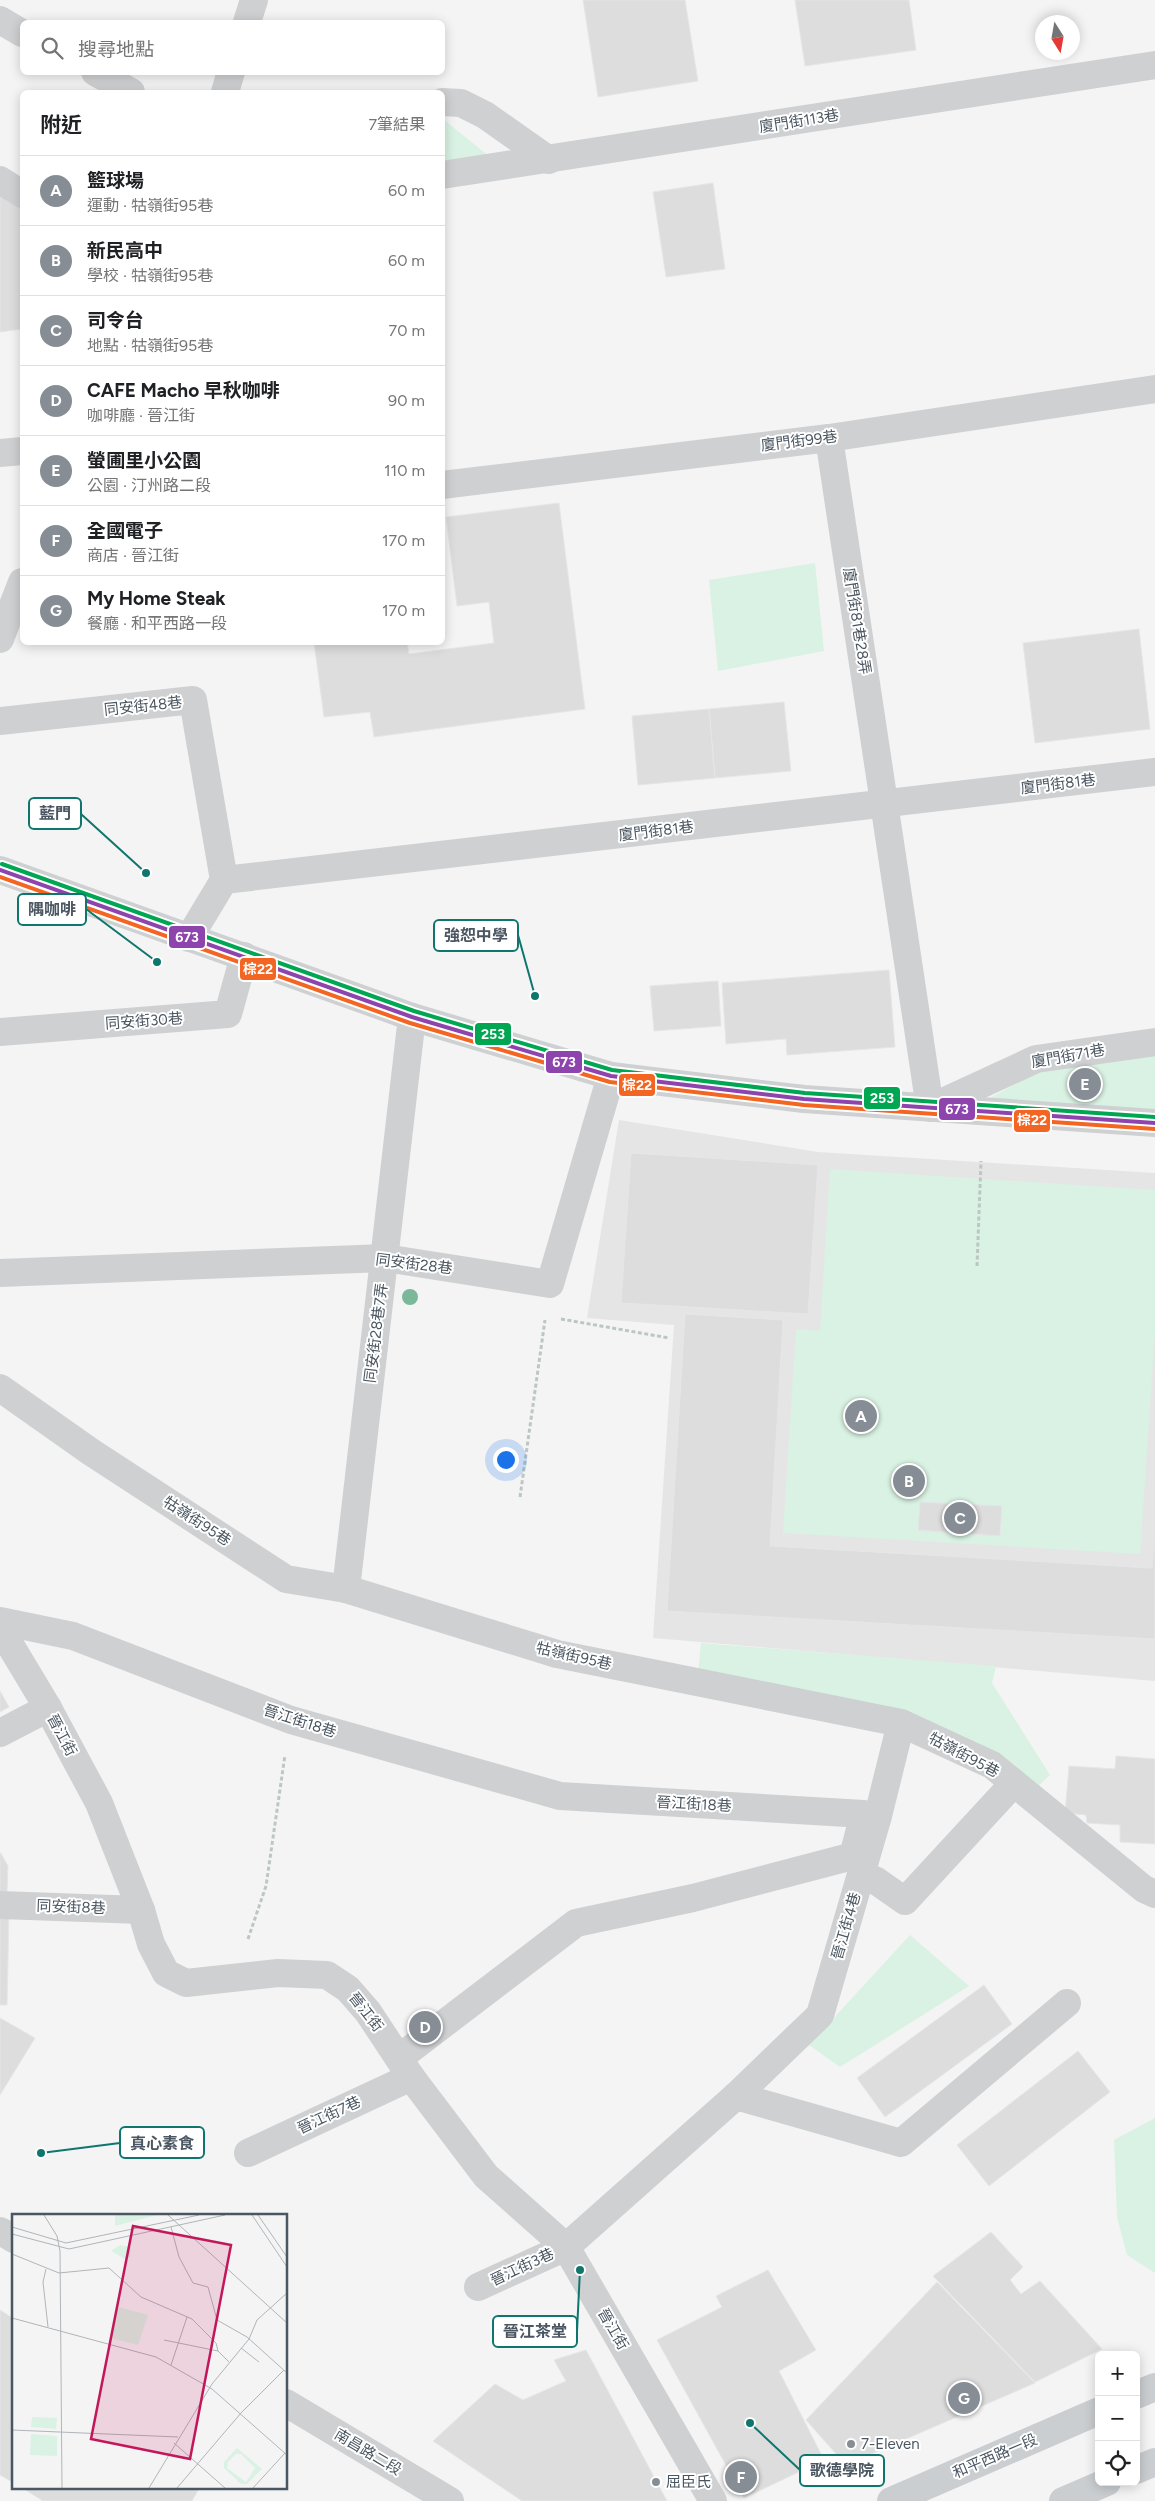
<!DOCTYPE html>
<html lang="zh-TW">
<meta charset="utf-8">
<style>
:root{--surface:#fff;--page:#f6f6f6;--text:#202124;--muted:#757577;--line:#e0e0e0;--accent:#868d94}
body{margin:0;font-family:Figtree,"Noto Sans TC",sans-serif;background:var(--page);color:var(--text)}
.controls{position:absolute;right:15px;bottom:15px;display:grid;overflow:hidden;border-radius:8px;box-shadow:0 2px 12px #0003}
.controls button{width:45px;height:45px;display:grid;place-items:center;padding:0;border:0;border-bottom:1px solid var(--line);background:var(--surface);color:var(--text);font:25px sans-serif}
.compass{position:absolute;left:1035px;top:15px;width:45px;height:45px;border-radius:50%;background:var(--surface);box-shadow:0 2px 12px #0003;rotate:169deg}
.you{position:absolute;left:505px;top:1459px;width:18px;height:18px;margin:-12px;border:4px solid #fff;border-radius:50%;background:#1a73e8;box-shadow:0 0 0 8px #1a73e833}
.badge{display:grid;place-items:center;width:32px;height:32px;border-radius:50%;background:var(--accent);color:#fff;font-size:16px;font-weight:700}
.pin{position:absolute;translate:-50% -50%;border:2px solid #fff;box-shadow:0 1px 5px #0006}
.list{margin:0;padding:0;list-style:none}
h2{display:flex;justify-content:space-between;align-items:center;height:65px;margin:0;padding:0 20px;font-size:21px}
h2 small{font-size:16px;font-weight:400;color:var(--muted)}
.list li{display:grid;grid-template-columns:32px 1fr auto;gap:15px;align-items:center;box-sizing:border-box;height:70px;padding:0 20px;border-top:1px solid var(--line)}
.list b{display:block;font-size:19px;white-space:nowrap}
.list p{margin:0;font-size:16px;white-space:nowrap;color:var(--muted)}
.list em{font-size:16px;font-style:normal;color:var(--muted)}
.icon{flex:none;width:28px;height:28px;fill:none;stroke:currentColor;stroke-width:2;stroke-linecap:round;stroke-linejoin:round}
.map{position:relative;flex:none;width:1155px;height:2501px;overflow:hidden}
.search{position:absolute;background:var(--surface);box-shadow:0 2px 12px #0003;left:20px;top:20px;width:425px;height:55px;display:flex;align-items:center;gap:12px;box-sizing:border-box;padding:0 18px;border-radius:8px;color:var(--muted);font-size:19px}
.panel{position:absolute;background:var(--surface);box-shadow:0 2px 12px #0003;left:20px;top:90px;width:425px;height:555px;border-radius:8px}
.map>svg:first-child{display:block}
</style>
<div class="map">
<svg width="1155" height="2501" viewBox="0 0 1155 2501">
<rect width="100%" height="100%" fill="#f4f4f4"/>
<polygon fill="#e6e5e6" points="619,1120 818,1152 1155,1173 1155,1681 653,1638 674,1325 587,1318"/>
<g fill="#d9f2e3" fill-rule="evenodd">
<polygon points="443,119 491,158 443,165"/>
<polygon points="815,563 824,651 718,671 709,580"/>
<polygon points="1155,1054 1155,1110 988,1099 1041,1070"/>
<path d="M830 1169 1155 1190V1332L1140 1554 783 1533 796 1329 820 1331ZM921 1502 1002 1506 1000 1536 918 1531Z"/>
<polygon points="701,1643 996,1666 992,1683 1050,1775 1034,1790 934,1727 874,1703 698,1673"/>
<polygon points="910,1935 969,1986 840,2067 809,2045"/>
<polygon points="1155,2118 1155,2273 1127,2255 1117,2217 1114,2140"/>
</g>
<g fill="#ddddde" stroke="#e5e6e7">
<polygon points="583,0 685,0 698,81 598,97"/>
<polygon points="795,0 909,0 916,50 805,66"/>
<polygon points="713,183 725,269 666,277 653,192"/>
<polygon points="0,185 22,201 22,329 0,332"/>
<polygon points="559,503 585,709 374,737 370,712 324,717 314,642 407,642 409,654 494,643 489,602 457,606 446,517"/>
<polygon points="1139,629 1150,729 1035,743 1023,643"/>
<polygon points="784,702 791,771 715,778 709,709"/>
<polygon points="709,709 715,778 638,785 632,716"/>
<polygon points="889,970 895,1047 787,1055 786,1039 726,1044 722,983"/>
<polygon points="718,981 721,1026 654,1031 650,986"/>
<polygon points="631,1153 818,1165 808,1314 621,1303"/>
<polygon points="685,1314 783,1320 770,1546 1152,1568 1155,1526 1155,1639 667,1611"/>
<polygon points="920,1502 1002,1506 1000,1536 918,1530"/>
<polygon points="0,1691 9,1707 0,1712"/>
<polygon points="1116,1756 1155,1759 1155,1844 1120,1842 1120,1825 1087,1823 1086,1815 1065,1813 1069,1766 1115,1769"/>
<polygon points="0,1852 8,1866 7,1892 0,1892"/>
<polygon points="0,1913 9,1913 7,2005 0,2005"/>
<polygon points="984,1985 1012,2024 885,2117 857,2078"/>
<polygon points="0,2018 35,2038 0,2095"/>
<polygon points="1078,2051 1110,2092 989,2186 957,2145"/>
<polygon points="991,2232 1023,2267 1010,2280 1021,2294 1040,2281 1102,2349 1035,2382 933,2276"/>
<polygon points="768,2270 816,2350 779,2371 824,2460 744,2498 657,2340 722,2307 716,2296"/>
<polygon points="937,2282 1035,2383 846,2465 806,2420"/>
<polygon points="0,2310 14,2319 14,2483 0,2475"/>
<polygon points="586,2350 667,2501 522,2501 433,2441 495,2384 523,2400 566,2381 554,2360"/>
<polygon points="21,2487 200,2487 192,2501 43,2501"/>
</g>
<g fill="none" stroke-linecap="round" stroke-linejoin="round">
<g stroke="#bcc7c4" stroke-width="3" stroke-dasharray="4 2.5" stroke-linecap="butt">
<polyline points="977,1266 981,1161"/>
<polyline points="561,1319 669,1338"/>
<polyline points="520,1497 545,1320"/>
<polyline points="248,1939 266,1886 285,1755"/>
</g>
<g stroke="#ced0d2" stroke-width="28">
<polyline points="0,20 22,33"/>
<polyline points="247,22 254,0"/>
<polyline points="95,72 131,92"/>
<polyline points="225,92 231,72"/>
<polyline points="442,102 461,103 485,115 549,160"/>
<polyline points="442,175 1155,65"/>
<polyline points="0,180 22,194"/>
<polyline points="829,438 930,1108 1036,1059 1155,1042"/>
<polyline points="0,453 22,451"/>
<polyline points="442,485 829,438 1155,389"/>
<polyline points="0,639 22,582"/>
<polyline points="0,721 193,700 224,880"/>
<polyline points="0,870 412,1017 611,1076 804,1099 1155,1123"/>
<polyline points="189,938 224,880 1155,772"/>
<polyline points="0,1032 228,1014 244,956"/>
<polyline points="0,1273 385,1258 550,1284 611,1076"/>
<polyline points="0,1388 91,1452 286,1579 346,1589 557,1654 901,1723 992,1765 1144,1889 1155,1894"/>
<polyline points="346,1589 412,1017"/>
<polyline points="0,1621 73,1636 291,1720 560,1796 864,1814 853,1856 693,1898 576,1923 399,2058"/>
<polyline points="0,1628 48,1708 99,1803 141,1910 151,1944 166,1973 186,1983 278,1973 327,1975 348,1989 368,2012 411,2077 486,2176 566,2247 713,2501"/>
<polyline points="0,1733 48,1708"/>
<polyline points="875,1880 905,1901 1014,1783"/>
<polyline points="0,1905 141,1910"/>
<polyline points="736,2096 901,2143 1067,2003"/>
<polyline points="248,2153 411,2077"/>
<polyline points="0,2231 14,2239"/>
<polyline points="478,2287 566,2247 736,2096 820,2015 878,1816 901,1723"/>
<polyline points="286,2403 450,2501"/>
</g>
<g stroke="#caced1" stroke-width="28">
<polyline points="1136,2395 1155,2387"/>
<polyline points="1136,2470 1155,2462"/>
<polyline points="891,2501 1099,2411"/>
<polyline points="1063,2501 1107,2482"/>
</g>
<defs>
<polyline id="bus-1" points="0,870 412,1017 611,1076 804,1099 1155,1123"/>
<polyline id="bus-2" points="0,877 410,1023 610,1082 804,1105 1155,1129"/>
<polyline id="bus-3" points="2,864 414,1011 612,1070 805,1093 1155,1117"/>
</defs>
<use href="#bus-1" stroke="#fff" stroke-width="8"/>
<use href="#bus-2" stroke="#fff" stroke-width="8"/>
<use href="#bus-3" stroke="#fff" stroke-width="8"/>
<use href="#bus-1" stroke="#8e44ad" stroke-width="4"/>
<use href="#bus-2" stroke="#f26522" stroke-width="4"/>
<use href="#bus-3" stroke="#00a651" stroke-width="4"/>
</g>
<circle fill="#7ab899" cx="410" cy="1297" r="8"/>
<g fill="#868d94" stroke="#fff" stroke-width="2">
<circle cx="851" cy="2444" r="5"/>
<circle cx="656" cy="2482" r="5"/>
</g>
<g text-anchor="middle" dominant-baseline="central" stroke-width="4" stroke-linejoin="round" paint-order="stroke">
<g font-size="15" fill="#4a5661" stroke="#fff">
<text transform="translate(799 121) rotate(-9)">廈門街113巷</text>
<text transform="translate(799 441) rotate(-7)">廈門街99巷</text>
<text transform="translate(857 621) rotate(81)">廈門街81巷28弄</text>
<text transform="translate(143 706) rotate(-6)">同安街48巷</text>
<text transform="translate(1058 784) rotate(-7)">廈門街81巷</text>
<text transform="translate(656 831) rotate(-7)">廈門街81巷</text>
<text transform="translate(144 1021) rotate(-4)">同安街30巷</text>
<text transform="translate(1068 1056) rotate(-10)">廈門街71巷</text>
<text transform="translate(414 1264) rotate(7)">同安街28巷</text>
<text transform="translate(376 1333) rotate(-83)">同安街28巷7弄</text>
<text transform="translate(197 1521) rotate(33)">牯嶺街95巷</text>
<text transform="translate(574 1656) rotate(13)">牯嶺街95巷</text>
<text transform="translate(300 1721) rotate(18)">晉江街18巷</text>
<text transform="translate(62 1735) rotate(62)">晉江街</text>
<text transform="translate(964 1755) rotate(28)">牯嶺街95巷</text>
<text transform="translate(694 1804) rotate(3)">晉江街18巷</text>
<text transform="translate(71 1907) rotate(2)">同安街8巷</text>
<text transform="translate(846 1926) rotate(-74)">晉江街4巷</text>
<text transform="translate(366 2012) rotate(52)">晉江街</text>
<text transform="translate(329 2115) rotate(-25)">晉江街7巷</text>
<text transform="translate(522 2267) rotate(-25)">晉江街3巷</text>
<text transform="translate(613 2329) rotate(60)">晉江街</text>
<text transform="translate(368 2452) rotate(31)">南昌路二段</text>
<text transform="translate(995 2456) rotate(-23)">和平西路一段</text>
</g>
<g font-size="15" fill="#4a5661" stroke="#fff" text-anchor="start">
<text x="861" y="2444">7-Eleven</text>
<text x="666" y="2482">屈臣氏</text>
</g>
</g>
<g transform="translate(12 2214)">
<rect width="275" height="275" fill="#f4f4f4"/>
<path d="M103 1H145L103 12ZM108 31 119 33 118 43 113 45 99 37ZM106 93 136 101 126 131 98 124ZM20 203 45 204 44 215 19 213ZM19 220 45 222V242L18 241ZM225 234 250 255 235 270H229L212 254V248ZM224 240H229L243 254 234 268 215 254 216 248Z" fill="#d9f2e3" fill-rule="evenodd"/>
<path fill="none" stroke="#b0b5b9" stroke-width="1" d="M32 1 45 22 48 37 50 274M156 1 275 109M240 1 275 53M246 1 275 43M0 13 54 29 187 1M159 13 167 43 181 69 196 73 205 106 235 123 275 159M0 20 57 35 213 1M0 40 47 59 97 54 129 83 180 105 204 129 206 137M34 55 31 68 36 113M0 104 144 143 200 175 275 241M152 126 206 137 217 148M229 134 247 148M159 151 175 103M0 216 166 223M162 229 213 274M137 274 200 170 237 125 245 106 275 79M165 274 229 199 272 156M241 274 273 239"/>
<path fill="#c2185b" fill-opacity="0.15" stroke="#c2185b" stroke-width="2.5" d="M121 12 219 31 178 245 79 225Z"/>
<rect width="275" height="275" fill="none" stroke="#4a5661" stroke-width="2.5"/>
</g>
<path fill="none" stroke="#0f766e" stroke-width="2" d="M146 873L81 814M157 962L86 909M535 996L518 935M41 2153L120 2143M580 2270L577 2331M750 2423L800 2470"/>
<g fill="#0f766e" stroke="#fff" stroke-width="2">
<circle cx="146" cy="873" r="5"/>
<circle cx="157" cy="962" r="5"/>
<circle cx="535" cy="996" r="5"/>
<circle cx="41" cy="2153" r="5"/>
<circle cx="580" cy="2270" r="5"/>
<circle cx="750" cy="2423" r="5"/>
</g>
<g fill="#fff" stroke="#0f766e" stroke-width="2">
<rect x="29" y="798" width="52" height="31" rx="5"/>
<rect x="18" y="894" width="68" height="31" rx="5"/>
<rect x="434" y="920" width="84" height="31" rx="5"/>
<rect x="120" y="2127" width="84" height="31" rx="5"/>
<rect x="493" y="2316" width="84" height="31" rx="5"/>
<rect x="800" y="2455" width="84" height="31" rx="5"/>
</g>
<g font-size="16" text-anchor="middle" font-weight="bold" fill="#4a5661">
<text x="55" y="819">藍門</text>
<text x="52" y="915">隅咖啡</text>
<text x="476" y="941">強恕中學</text>
<text x="162" y="2149">真心素食</text>
<text x="535" y="2337">晉江茶堂</text>
<text x="842" y="2476">歌德學院</text>
</g>
<g stroke="#fff" stroke-width="2">
<rect x="168" y="925" width="38" height="24" rx="5" fill="#8e44ad"/>
<rect x="239" y="957" width="38" height="24" rx="5" fill="#f26522"/>
<rect x="474" y="1022" width="38" height="24" rx="5" fill="#00a651"/>
<rect x="545" y="1050" width="38" height="24" rx="5" fill="#8e44ad"/>
<rect x="618" y="1073" width="38" height="24" rx="5" fill="#f26522"/>
<rect x="863" y="1086" width="38" height="24" rx="5" fill="#00a651"/>
<rect x="938" y="1097" width="38" height="24" rx="5" fill="#8e44ad"/>
<rect x="1013" y="1109" width="38" height="24" rx="5" fill="#f26522"/>
</g>
<g font-size="14" text-anchor="middle" font-weight="bold" fill="#fff">
<text x="187" y="942">673</text>
<text x="258" y="974">棕22</text>
<text x="493" y="1039">253</text>
<text x="564" y="1067">673</text>
<text x="637" y="1090">棕22</text>
<text x="882" y="1103">253</text>
<text x="957" y="1114">673</text>
<text x="1032" y="1125">棕22</text>
</g>
</svg>
<div class="controls">
<button>+</button>
<button>−</button>
<button><svg class="icon" aria-label="locate" viewBox="0 0 24 24"><circle cx="12" cy="12" r="6"/><path d="M12 2v4M12 18v4M2 12h4M18 12h4"/></svg></button>
</div>
<svg class="compass" viewBox="-18 -18 36 36"><path d="M0-13l5 13h-10z" fill="#e53935"/><path d="M0 13l5-13h-10z" fill="#757577"/></svg>
<div class="you"></div>
<div class="pin badge" style="left:861px;top:1416px">A</div>
<div class="pin badge" style="left:909px;top:1481px">B</div>
<div class="pin badge" style="left:960px;top:1518px">C</div>
<div class="pin badge" style="left:425px;top:2027px">D</div>
<div class="pin badge" style="left:1085px;top:1084px">E</div>
<div class="pin badge" style="left:741px;top:2477px">F</div>
<div class="pin badge" style="left:964px;top:2398px">G</div>
<div class="search"><svg class="icon" aria-label="search" viewBox="0 0 24 24"><circle cx="10" cy="10" r="6"/><path d="M15 15l6 6"/></svg>搜尋地點</div>
<section class="panel">
<h2>附近<small>7筆結果</small></h2>
<ul class="list">
<li><span class="badge">A</span><div><b>籃球場</b><p>運動 · 牯嶺街95巷</p></div><em>60 m</em></li>
<li><span class="badge">B</span><div><b>新民高中</b><p>學校 · 牯嶺街95巷</p></div><em>60 m</em></li>
<li><span class="badge">C</span><div><b>司令台</b><p>地點 · 牯嶺街95巷</p></div><em>70 m</em></li>
<li><span class="badge">D</span><div><b>CAFE Macho 早秋咖啡</b><p>咖啡廳 · 晉江街</p></div><em>90 m</em></li>
<li><span class="badge">E</span><div><b>螢圃里小公園</b><p>公園 · 汀州路二段</p></div><em>110 m</em></li>
<li><span class="badge">F</span><div><b>全國電子</b><p>商店 · 晉江街</p></div><em>170 m</em></li>
<li><span class="badge">G</span><div><b>My Home Steak</b><p>餐廳 · 和平西路一段</p></div><em>170 m</em></li>
</ul>
</section>
</div>
